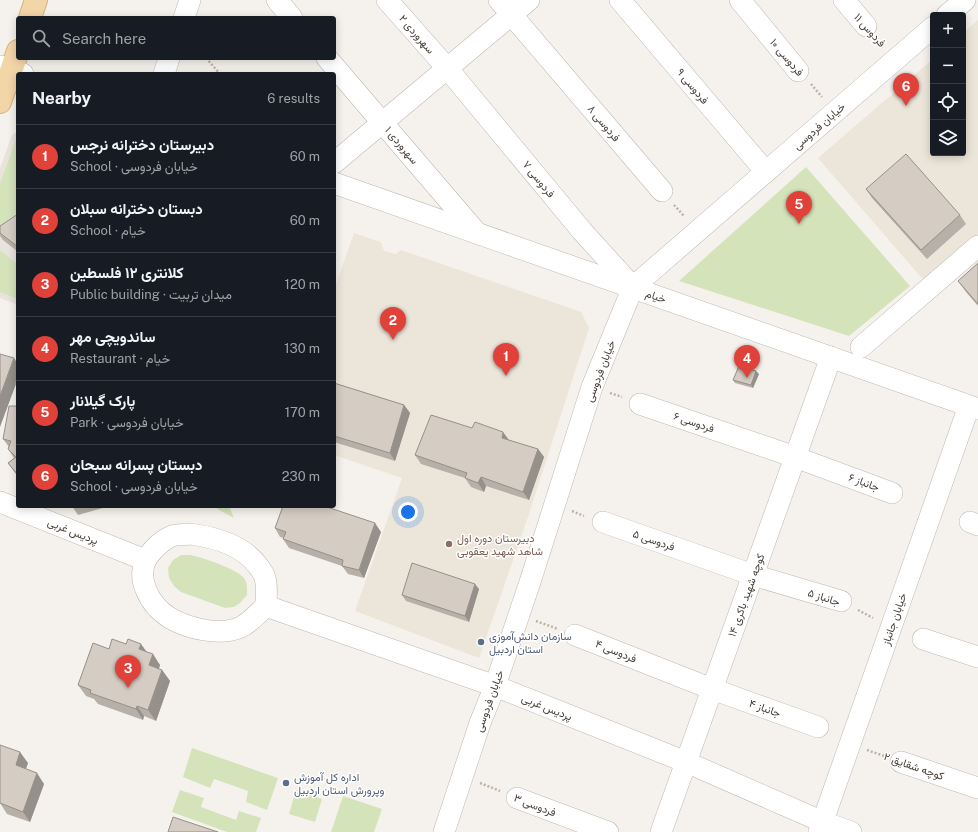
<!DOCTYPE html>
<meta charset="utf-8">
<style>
:root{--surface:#171b24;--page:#242831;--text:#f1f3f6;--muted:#9ea1a6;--line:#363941;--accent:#e04139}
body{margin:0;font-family:"Public Sans",Vazirmatn,sans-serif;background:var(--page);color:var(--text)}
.controls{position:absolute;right:12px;top:12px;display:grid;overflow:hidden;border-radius:4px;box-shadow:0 2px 10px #0003}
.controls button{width:36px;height:36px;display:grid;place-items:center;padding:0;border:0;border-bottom:1px solid var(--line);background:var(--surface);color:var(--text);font:20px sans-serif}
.you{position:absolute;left:408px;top:512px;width:14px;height:14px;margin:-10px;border:3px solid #fff;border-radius:50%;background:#1a73e8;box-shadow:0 0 0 6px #1a73e833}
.badge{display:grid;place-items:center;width:26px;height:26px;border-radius:50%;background:var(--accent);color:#fff;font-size:13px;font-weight:700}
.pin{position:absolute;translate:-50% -33px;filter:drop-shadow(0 1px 2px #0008)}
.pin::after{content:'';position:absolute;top:21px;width:14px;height:12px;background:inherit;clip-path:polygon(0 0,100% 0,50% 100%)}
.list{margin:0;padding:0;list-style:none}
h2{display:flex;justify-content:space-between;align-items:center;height:52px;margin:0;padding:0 16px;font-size:17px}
h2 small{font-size:13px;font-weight:400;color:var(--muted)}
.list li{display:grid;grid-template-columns:26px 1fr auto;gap:12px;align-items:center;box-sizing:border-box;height:64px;padding:0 16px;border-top:1px solid var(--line)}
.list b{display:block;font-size:15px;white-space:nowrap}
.list p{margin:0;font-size:13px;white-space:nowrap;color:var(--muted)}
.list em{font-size:13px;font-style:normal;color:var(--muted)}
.icon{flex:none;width:22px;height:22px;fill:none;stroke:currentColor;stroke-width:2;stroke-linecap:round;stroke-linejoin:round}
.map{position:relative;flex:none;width:978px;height:832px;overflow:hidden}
.search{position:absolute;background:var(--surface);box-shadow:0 2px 10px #0003;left:16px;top:16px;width:320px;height:44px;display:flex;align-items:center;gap:10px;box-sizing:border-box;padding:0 14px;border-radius:4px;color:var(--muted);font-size:15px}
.panel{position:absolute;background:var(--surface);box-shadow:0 2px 10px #0003;left:16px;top:72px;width:320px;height:436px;border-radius:4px}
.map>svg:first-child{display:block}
</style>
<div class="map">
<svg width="978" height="832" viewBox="0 0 978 832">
<rect width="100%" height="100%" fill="#f5f2ed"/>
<polygon fill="#e8e3dc" points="18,131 18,230 3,240 18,252 18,305 0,298 0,168 12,135"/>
<g fill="#ece5d9">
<polygon points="978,20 978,238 926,283 818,158 933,59 933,153 963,153 963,33"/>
<polygon points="354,233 381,242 384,251 396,254 401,250 581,312 589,328 527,520 479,658 355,611 402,478 334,455 334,290"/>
</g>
<g fill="#d5e3bb">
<polygon points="18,138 18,223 0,236 0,184 16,139"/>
<polygon points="806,167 910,286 849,336 679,281"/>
<polygon points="0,250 18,265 18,299 0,292"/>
<polygon points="215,506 229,506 234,518 219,510"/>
<path d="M181 555C184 555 187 555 190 555 202 557 236 569 243 577 248 582 247 589 247 595L240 603 234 607 225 608 181 592 174 586 169 578 168 568 173 560Z"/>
<polygon points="192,748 278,778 267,810 246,802 248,791 214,779 210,788 183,777"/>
<polygon points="180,790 204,798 201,807 236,820 239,811 261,818 256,832 227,832 172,812"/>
<polygon points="296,790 322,799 315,822 289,814"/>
<polygon points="343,796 382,809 374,832 331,832"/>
</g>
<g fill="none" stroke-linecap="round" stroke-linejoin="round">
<defs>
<g id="minor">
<polyline points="277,0 292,18"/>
<polyline points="387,0 447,68 582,231 631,285"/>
<polyline points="499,0 662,191"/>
<polyline points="620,0 766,172"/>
<polyline points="740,0 798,71"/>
<polyline points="844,0 866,26"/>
<polyline points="947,15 965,0"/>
<polyline points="184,18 190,0"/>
<polyline points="327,58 476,232"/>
<polyline points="0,66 23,74"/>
<polyline points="164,74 169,58"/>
<polyline points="334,163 529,0"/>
<polyline points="334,183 978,409"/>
<polyline points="861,347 978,246"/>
<polyline points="640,404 795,457 892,493"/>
<polyline points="0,502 145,560"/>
<polyline points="603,522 753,575 841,601"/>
<polyline points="970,522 978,525"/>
<path d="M191 534C217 538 243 545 259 567 260 569 263 572 264 575 268 584 266 596 266 606 258 613 251 622 241 627 230 632 216 632 204 630 193 628 180 624 170 618 150 606 133 576 149 555 154 548 164 539 172 536 178 534 185 535 191 534Z"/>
<polyline points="266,606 495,686 686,762 823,822 851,832"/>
<polyline points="575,635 712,689 818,727"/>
<polyline points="923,639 978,657"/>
<polyline points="901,762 978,788"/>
<polyline points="517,798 608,832"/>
<polyline points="444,832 480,723 495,686 530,582 592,387 633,287 933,27"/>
<polyline points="661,832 831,357"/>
<polyline points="819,832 969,406"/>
</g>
<g id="major">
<polyline points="30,18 36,0"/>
<polyline points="0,102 18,51"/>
</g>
</defs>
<use href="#minor" stroke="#bfb8b1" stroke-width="22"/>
<use href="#major" stroke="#d6b179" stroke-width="24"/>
<g stroke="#bfb3a4" stroke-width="2.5" stroke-dasharray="2 2" stroke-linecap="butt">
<polyline points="206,58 220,74"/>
<polyline points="811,84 822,97"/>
<polyline points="674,205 684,216"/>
<polyline points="610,393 622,397"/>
<polyline points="572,511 584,516"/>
<polyline points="858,610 873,618"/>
<polyline points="536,621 558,629"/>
<polyline points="867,750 884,756"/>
<polyline points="480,783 500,791"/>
</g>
<use href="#minor" stroke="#fff" stroke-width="21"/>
<use href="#major" stroke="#f3d6a8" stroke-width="22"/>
</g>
<g fill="#b7b0a9">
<polygon points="866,189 960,215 966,224 927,259 872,198"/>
<polygon points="18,214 18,252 3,240 0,236 0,226"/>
<polygon points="978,263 978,306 966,292 958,281"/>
<polygon points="759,374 753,388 735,383 733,380"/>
<polygon points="334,383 404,405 410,413 395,461 334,442"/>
<polygon points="18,406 18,477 8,463 14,458 8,449 9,447 3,439"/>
<polygon points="509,440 538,449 544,457 529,500 486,486 484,492 471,487 465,478 421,464 415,455"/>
<polygon points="72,506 110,506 78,515"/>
<polygon points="275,528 381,532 364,578 348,574 342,566 289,548 283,539 284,538 280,537"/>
<polygon points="479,589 469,622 406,601 402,595"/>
<polygon points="109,649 146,652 160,665 159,669 162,670 170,681 156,721 144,716 143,720 98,704 94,699 86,696 78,685"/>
<polygon points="0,745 28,763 26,769 44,784 30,822 7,814 0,803"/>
</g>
<g fill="#959089">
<polygon points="14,358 18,364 18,379 15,382 16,384 0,427 0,396"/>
<polygon points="756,371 759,374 753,388 751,385"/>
<polygon points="404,405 410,413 395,461 390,453"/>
<polygon points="503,432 509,440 502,438"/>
<polygon points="538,449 544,457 529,500 523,492"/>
<polygon points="481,477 486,486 484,492 478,483"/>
<polygon points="375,523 381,532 364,578 359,570"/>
<polygon points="475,584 479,589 469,622 465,616"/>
<polygon points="141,644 149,655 139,649"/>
<polygon points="153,654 160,665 156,676 149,665"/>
<polygon points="162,670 170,681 156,721 148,710"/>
<polygon points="137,706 144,716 143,720 136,709"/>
<polygon points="20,752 28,763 23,776 16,765"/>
<polygon points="37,773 44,784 30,822 23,812"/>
</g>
<g fill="#d5cdc4" stroke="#959089">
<polygon points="906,154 960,215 921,250 866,189"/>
<polygon points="18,214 18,247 0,233 0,226"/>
<polygon points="978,263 978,304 958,281"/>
<polygon points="0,354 14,358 0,396"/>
<polygon points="739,366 756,371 751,385 733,380"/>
<polygon points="18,378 18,384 15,382"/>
<polygon points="334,383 404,405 390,453 334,436"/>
<polygon points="9,406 18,406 18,475 8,463 16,457 8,449 11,441 3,439"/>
<polygon points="431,415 472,428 475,422 503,432 502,438 538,449 523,492 481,477 478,483 465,478 467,473 415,455"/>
<polygon points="283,506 324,506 375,523 359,570 342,566 343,560 283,539 286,532 275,528"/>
<polygon points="412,563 475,584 465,616 402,595"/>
<polygon points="112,639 126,644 128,639 141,644 139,649 153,654 149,665 162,670 148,710 137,706 136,709 90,693 91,690 78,685 93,643 109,649"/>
<polygon points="0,745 20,752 16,765 37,773 23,812 0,803"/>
<polygon points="173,817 218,832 168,832"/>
</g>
<circle fill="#8d6e63" stroke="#fff" stroke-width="1.5" cx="449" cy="544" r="4"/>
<g fill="#5c6f8a" stroke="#fff" stroke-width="1.5">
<circle cx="481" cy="642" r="4"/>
<circle cx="286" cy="783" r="4"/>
</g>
<g text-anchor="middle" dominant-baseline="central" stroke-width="3" stroke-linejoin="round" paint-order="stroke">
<g font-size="11" fill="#49423b" stroke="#fff">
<text transform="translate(870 30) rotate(48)">فردوس ۱۱</text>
<text transform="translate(417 34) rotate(49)">سهروردی ۲</text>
<text transform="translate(787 57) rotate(50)">فردوسی ۱۰</text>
<text transform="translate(693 86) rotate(50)">فردوسی ۹</text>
<text transform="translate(604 123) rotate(50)">فردوسی ۸</text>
<text transform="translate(819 126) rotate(-41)">خیابان فردوسی</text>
<text transform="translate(402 145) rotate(50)">سهروردی ۱</text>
<text transform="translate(539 179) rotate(51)">فردوسی ۷</text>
<text transform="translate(656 296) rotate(19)">خیام</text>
<text transform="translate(600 371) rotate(-69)">خیابان فردوسی</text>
<text transform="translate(694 422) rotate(19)">فردوسی ۶</text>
<text transform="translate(864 482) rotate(20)">جانباز ۶</text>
<text transform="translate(73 531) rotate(22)">پردیس غربی</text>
<text transform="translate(654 540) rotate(19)">فردوسی ۵</text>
<text transform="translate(746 595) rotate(-70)">کوچه شهید باکری ۱۴</text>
<text transform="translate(824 597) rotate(18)">جانباز ۵</text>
<text transform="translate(894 619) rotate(-71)">خیابان جانباز</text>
<text transform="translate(616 651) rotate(22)">فردوسی ۴</text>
<text transform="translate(489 701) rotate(-70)">خیابان فردوسی</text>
<text transform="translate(547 707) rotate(22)">پردیس غربی</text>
<text transform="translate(765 708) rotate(20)">جانباز ۴</text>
<text transform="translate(914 766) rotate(19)">کوچه شقایق ۲</text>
<text transform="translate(535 805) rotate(21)">فردوسی ۳</text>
</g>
<g font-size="11" fill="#785e54" stroke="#fff" text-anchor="start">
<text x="457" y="538">دبیرستان دوره اول<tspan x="457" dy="13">شاهد شهید یعقوبی</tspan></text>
</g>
<g font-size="11" fill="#4e5e75" stroke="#fff" text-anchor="start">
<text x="489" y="636">سازمان دانش‌آموزی<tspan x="489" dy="13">استان اردبیل</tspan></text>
<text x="294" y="777">اداره کل آموزش<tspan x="294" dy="13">وپرورش استان اردبیل</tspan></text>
</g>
</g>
</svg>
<div class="controls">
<button>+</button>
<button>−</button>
<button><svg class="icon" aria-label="locate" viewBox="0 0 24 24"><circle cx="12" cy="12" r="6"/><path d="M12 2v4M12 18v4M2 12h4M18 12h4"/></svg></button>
<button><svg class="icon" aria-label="layers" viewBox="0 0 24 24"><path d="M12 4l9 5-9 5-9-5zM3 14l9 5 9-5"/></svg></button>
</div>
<div class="you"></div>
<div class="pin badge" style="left:506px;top:376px">1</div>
<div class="pin badge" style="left:393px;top:340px">2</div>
<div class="pin badge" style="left:128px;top:688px">3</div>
<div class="pin badge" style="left:747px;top:378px">4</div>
<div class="pin badge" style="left:799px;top:224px">5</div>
<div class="pin badge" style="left:906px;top:106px">6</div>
<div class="search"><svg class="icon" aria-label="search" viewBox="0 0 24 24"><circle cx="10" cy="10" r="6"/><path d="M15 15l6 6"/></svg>Search here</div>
<section class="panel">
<h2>Nearby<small>6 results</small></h2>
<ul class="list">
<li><span class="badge">1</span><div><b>دبیرستان دخترانه نرجس</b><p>School · خیابان فردوسی</p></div><em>60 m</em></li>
<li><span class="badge">2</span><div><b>دبستان دخترانه سبلان</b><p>School · خیام</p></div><em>60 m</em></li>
<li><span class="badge">3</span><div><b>کلانتری ۱۲ فلسطین</b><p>Public building · میدان تربیت</p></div><em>120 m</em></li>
<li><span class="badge">4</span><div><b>ساندویچی مهر</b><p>Restaurant · خیام</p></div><em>130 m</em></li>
<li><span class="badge">5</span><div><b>پارک گیلانار</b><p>Park · خیابان فردوسی</p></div><em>170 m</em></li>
<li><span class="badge">6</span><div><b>دبستان پسرانه سبحان</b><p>School · خیابان فردوسی</p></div><em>230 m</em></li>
</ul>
</section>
</div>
